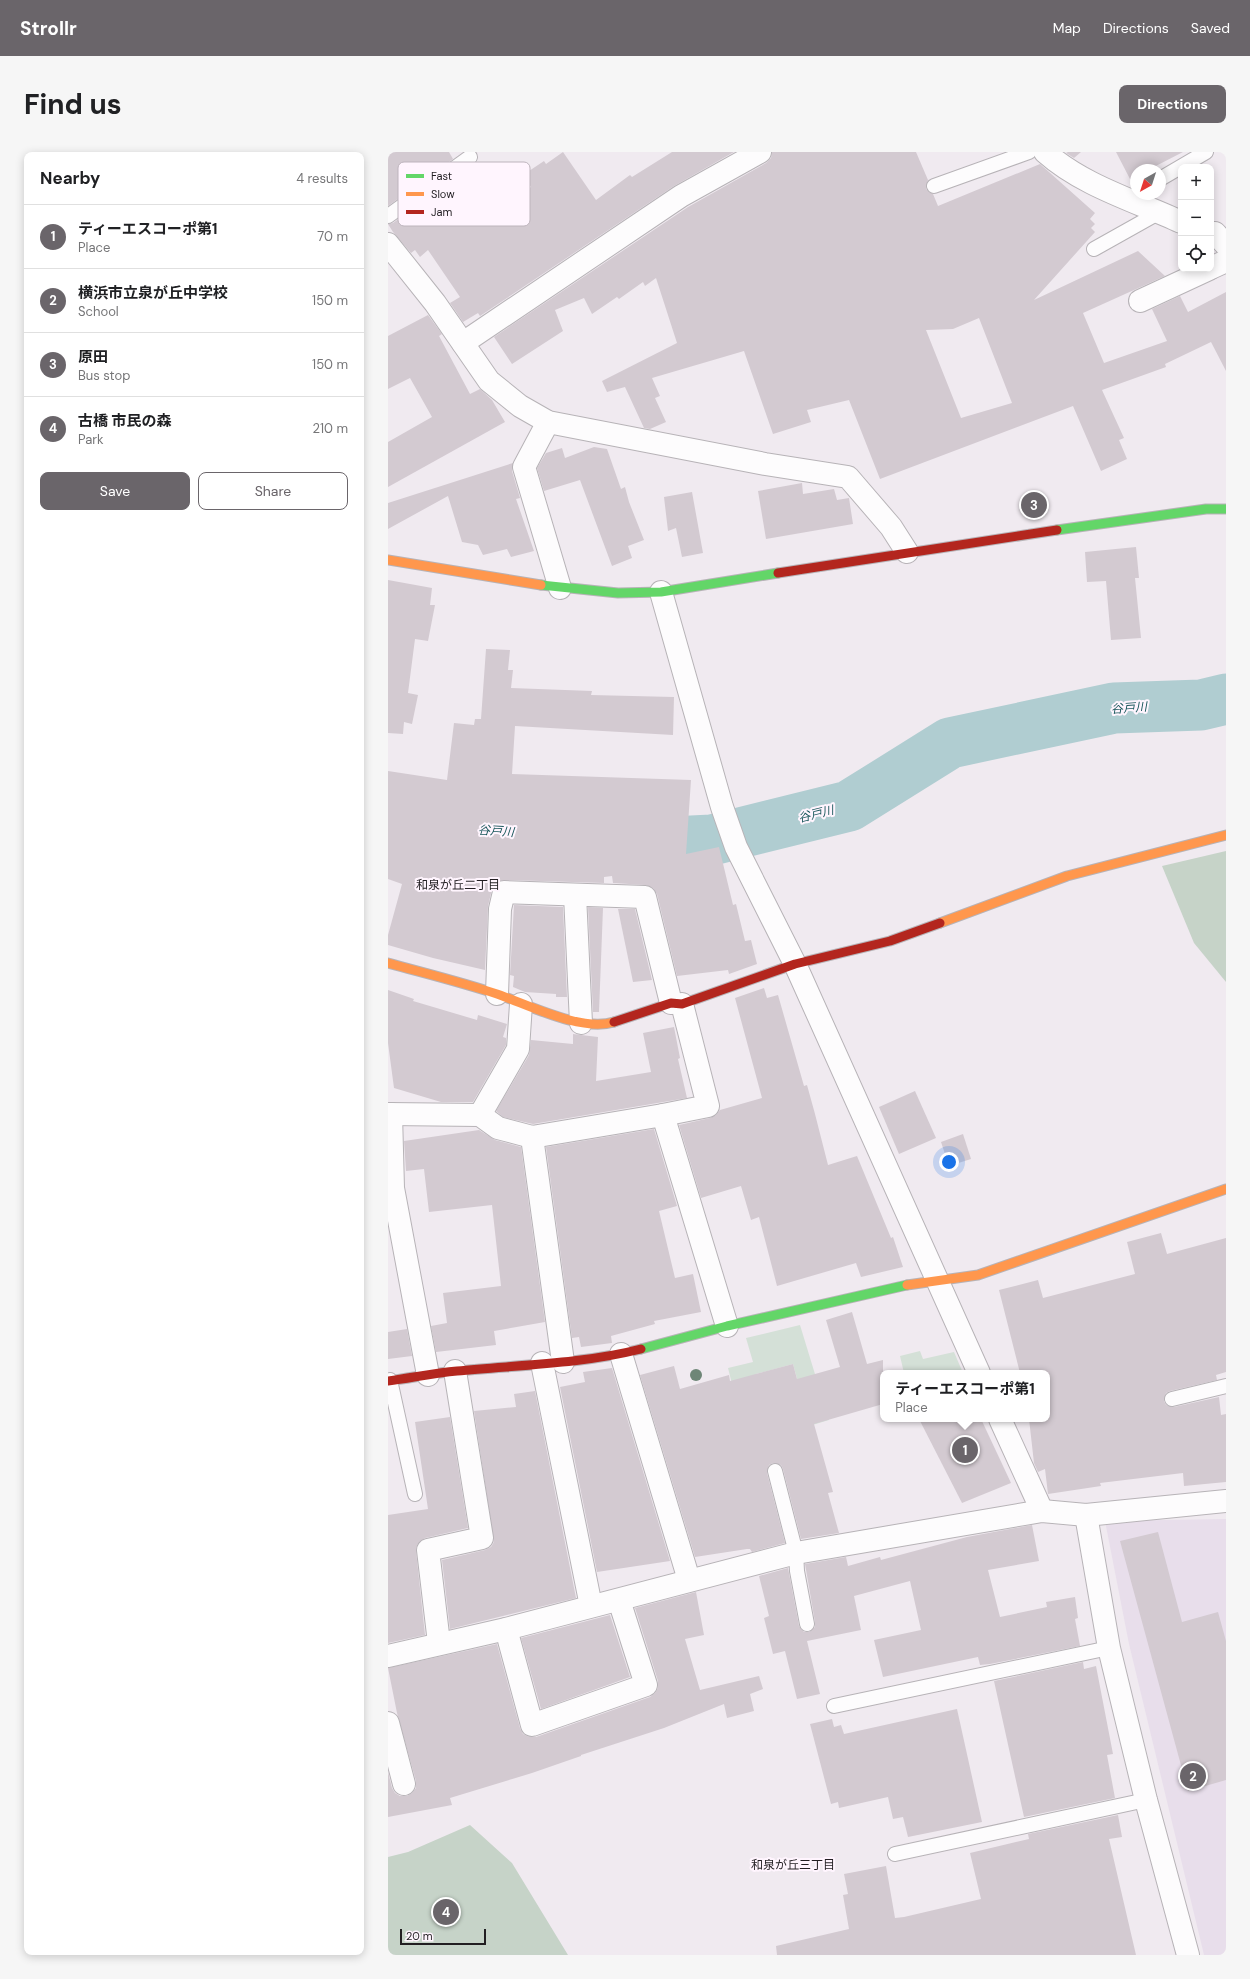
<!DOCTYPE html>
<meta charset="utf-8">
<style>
:root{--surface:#fff;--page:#f6f6f6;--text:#202124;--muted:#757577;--line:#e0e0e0;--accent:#6a656a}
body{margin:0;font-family:"DM Sans","Noto Sans JP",sans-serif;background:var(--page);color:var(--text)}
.controls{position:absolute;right:12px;top:12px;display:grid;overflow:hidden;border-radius:8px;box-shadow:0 2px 10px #0003}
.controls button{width:36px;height:36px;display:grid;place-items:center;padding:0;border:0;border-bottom:1px solid var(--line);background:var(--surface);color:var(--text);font:20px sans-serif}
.compass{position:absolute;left:742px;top:12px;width:36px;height:36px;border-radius:50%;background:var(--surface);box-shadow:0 2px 10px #0003;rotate:219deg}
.scale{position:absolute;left:12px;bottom:10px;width:86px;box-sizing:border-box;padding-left:4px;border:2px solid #221e22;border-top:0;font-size:11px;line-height:14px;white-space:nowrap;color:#221e22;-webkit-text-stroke:3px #fff5fe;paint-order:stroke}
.you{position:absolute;left:561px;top:1010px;width:14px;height:14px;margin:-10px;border:3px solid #fff;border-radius:50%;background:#1a73e8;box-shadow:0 0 0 6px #1a73e833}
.badge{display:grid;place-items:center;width:26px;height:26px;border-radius:50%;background:var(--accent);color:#fff;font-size:13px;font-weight:700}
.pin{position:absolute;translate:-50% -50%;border:2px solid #fff;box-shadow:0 1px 4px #0006}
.popup{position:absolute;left:492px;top:1218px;width:170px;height:52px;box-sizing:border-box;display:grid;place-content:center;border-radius:8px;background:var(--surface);filter:drop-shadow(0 1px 3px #0005);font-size:13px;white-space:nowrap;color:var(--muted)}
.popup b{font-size:15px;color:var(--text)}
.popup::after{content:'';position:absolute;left:50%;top:100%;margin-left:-8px;border:8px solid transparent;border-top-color:var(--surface)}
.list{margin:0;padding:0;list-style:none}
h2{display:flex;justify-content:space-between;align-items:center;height:52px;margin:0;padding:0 16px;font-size:17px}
h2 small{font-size:13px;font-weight:400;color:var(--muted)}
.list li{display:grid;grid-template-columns:26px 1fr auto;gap:12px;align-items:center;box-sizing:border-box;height:64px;padding:0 16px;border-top:1px solid var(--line)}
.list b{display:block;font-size:15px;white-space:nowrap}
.list p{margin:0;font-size:13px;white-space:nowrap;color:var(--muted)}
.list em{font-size:13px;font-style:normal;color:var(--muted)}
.actions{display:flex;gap:8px;padding:12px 16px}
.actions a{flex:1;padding:9px 0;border:1px solid var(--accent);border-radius:8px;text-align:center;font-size:14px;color:var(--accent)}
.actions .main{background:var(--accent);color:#fff}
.icon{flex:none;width:22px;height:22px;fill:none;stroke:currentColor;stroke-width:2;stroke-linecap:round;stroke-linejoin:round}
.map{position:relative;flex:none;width:838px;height:1803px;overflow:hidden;border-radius:8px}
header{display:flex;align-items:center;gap:24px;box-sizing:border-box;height:56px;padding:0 20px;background:var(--accent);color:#fff}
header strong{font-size:19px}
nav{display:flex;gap:22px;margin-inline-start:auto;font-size:14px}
.intro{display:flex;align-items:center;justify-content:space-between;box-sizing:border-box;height:96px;padding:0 24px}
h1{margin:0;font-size:28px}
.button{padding:10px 18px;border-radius:8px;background:var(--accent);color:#fff;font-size:14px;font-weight:700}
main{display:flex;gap:24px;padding:0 24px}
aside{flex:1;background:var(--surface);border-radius:8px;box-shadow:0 2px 10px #0003}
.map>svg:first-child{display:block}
</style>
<header>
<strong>Strollr</strong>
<nav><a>Map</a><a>Directions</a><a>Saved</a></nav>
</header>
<div class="intro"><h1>Find us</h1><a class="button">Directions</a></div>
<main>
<aside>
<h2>Nearby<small>4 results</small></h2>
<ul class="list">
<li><span class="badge">1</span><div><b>ティーエスコーポ第1</b><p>Place</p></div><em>70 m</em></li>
<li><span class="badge">2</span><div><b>横浜市立泉が丘中学校</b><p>School</p></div><em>150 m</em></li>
<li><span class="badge">3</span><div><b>原田</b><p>Bus stop</p></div><em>150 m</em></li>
<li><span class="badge">4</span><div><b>古橋 市民の森</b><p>Park</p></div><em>210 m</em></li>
</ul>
<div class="actions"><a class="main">Save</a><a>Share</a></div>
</aside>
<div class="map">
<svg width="838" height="1803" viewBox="0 0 838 1803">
<rect width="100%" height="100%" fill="#f0eaf0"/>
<polygon fill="#e8deeb" points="838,1367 838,1803 816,1803 741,1492 717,1369"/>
<g fill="#d4e0d7">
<polygon points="412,1173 441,1268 395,1282 418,1259 405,1212 368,1222 352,1264 340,1216 365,1210 358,1186"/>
<polygon points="532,1199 535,1207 566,1200 575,1221 516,1221 512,1204"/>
</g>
<g fill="#c6d3c8">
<polygon points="838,699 838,830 806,791 774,714"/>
<polygon points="82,1673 124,1711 180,1803 0,1803 0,1705 20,1700"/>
</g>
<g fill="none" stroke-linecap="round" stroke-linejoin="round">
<polyline stroke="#b0cdd1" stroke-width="51" points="229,687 263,691 324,688 461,654 562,591 726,556 813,553 838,547"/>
</g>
<g fill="#d3cad1" fill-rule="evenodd">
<polygon points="0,0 61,0 65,7 0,54"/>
<polygon points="175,0 208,48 242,23 244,25 284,0 346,0 286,34 92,164 90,161 75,170 62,151 72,145 40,98 32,105 27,98 23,101 5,80 0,72 5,71 74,21 101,62 106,57 108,60 143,35 135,23 156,9 158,12"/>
<path d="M384 0H528L540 28 538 37 545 42 550 54 652 12 707 61 702 67 707 72 703 76 707 80 646 148 750 99 777 124 695 161 716 211 779 189 764 157 792 144 800 160 838 140V219L823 190 777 212 778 215 714 238 736 286 731 288 739 307 713 319 685 254 492 327 461 248 419 258 423 270 385 282 356 199 264 226 272 244 267 246 278 270 262 277 256 276 237 235 219 240 214 229 289 191 268 126 257 134 255 130 231 147 229 145 204 162 196 146 167 158 175 179 124 212 106 185 300 55 378 11 383 6ZM591 166 624 251 573 266 538 178 565 177Z"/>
<polygon points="680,0 693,0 686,6 678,1"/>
<polygon points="728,0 795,0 760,18 748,18 748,24 742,27"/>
<polygon points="40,163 54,182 51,184 82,242 92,237 104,248 117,270 0,335 0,290 44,265 22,226 0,237 0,184"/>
<polygon points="206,295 219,297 233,337 237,335 241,350 256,388 240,394 244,406 224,414 192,328 156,339 149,316 158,301 174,296 177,306"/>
<polygon points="125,311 124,319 132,346 128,347 146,399 123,405 119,397 95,403 90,393 74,390 60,344 0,377 0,351"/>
<polygon points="414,331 415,342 446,337 449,348 461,346 465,372 378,387 370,339"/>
<polygon points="304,340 315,401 294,405 288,376 280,379 276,345"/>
<polygon points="748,395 751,426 747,426 753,486 723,488 718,429 699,430 697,400"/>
<polygon points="0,428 44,436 42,453 47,453 40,489 27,487 20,541 30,543 24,572 16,570 15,582 0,581"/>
<polygon points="98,497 122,498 120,518 125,518 123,536 204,539 203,543 286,545 285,583 127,574 124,622 303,628 298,702 331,695 345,753 348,752 357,789 363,788 369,812 341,822 340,818 289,824 269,742 265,736 257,733 225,731 224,724 216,725 216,731 116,728 111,729 104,737 100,754 97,818 45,806 0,793 0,783 14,732 0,727 0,619 59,628 66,571 86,573 87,567 93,567"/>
<polygon points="126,753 175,755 179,845 168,845 168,842 137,840 125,835 126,824 122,823"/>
<polygon points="200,755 215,756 211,860 205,860"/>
<polygon points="230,757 247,757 264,828 245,830"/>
<polygon points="376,836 379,846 390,843 416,934 419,933 427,962 440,1013 469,1004 503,1086 505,1085 515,1115 473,1125 468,1111 389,1134 371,1065 363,1068 353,1034 313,1046 291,973 322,966 328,963 332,958 374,946 347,846"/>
<polygon points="0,838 26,847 25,849 89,868 90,863 119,872 115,885 118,886 118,893 85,950 53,950 6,936 0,891"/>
<polygon points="286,875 292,906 290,907 299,946 145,972 115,965 108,959 141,903 143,888 185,892 185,882 210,885 208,929 263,920 255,881"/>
<polygon points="527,939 548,986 511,1002 491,955"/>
<polygon points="266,977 289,1054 271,1059 287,1126 305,1122 313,1160 266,1169 267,1172 223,1184 224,1191 193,1195 191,1185 184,1186 158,995"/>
<polygon points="91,978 107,988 133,995 157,1170 106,1179 108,1193 48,1200 43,1174 59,1171 55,1141 113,1134 104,1053 41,1060 36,1017 18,1019 16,989"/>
<polygon points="575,982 583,1007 561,1014 553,990"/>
<polygon points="773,1081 779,1102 838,1086 838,1220 828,1223 829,1228 782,1239 778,1241 776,1249 778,1253 786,1255 831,1245 833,1263 838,1262 838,1330 796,1334 795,1321 712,1331 713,1334 660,1342 657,1317 650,1320 646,1311 641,1267 659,1267 659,1221 632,1221 611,1138 650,1128 655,1146 747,1122 739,1090"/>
<polygon points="464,1160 479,1212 495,1208 495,1252 426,1272 445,1340 440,1341 451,1381 413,1387 395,1317 393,1313 385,1311 381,1313 379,1321 397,1391 364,1400 362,1397 359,1397 307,1405 252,1223 286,1214 292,1237 341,1223 342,1229 405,1212 409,1227 452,1215 438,1168"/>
<polygon points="19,1177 24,1204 0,1207 0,1180"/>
<polygon points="224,1216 282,1409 209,1420 172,1235 197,1230 195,1220"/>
<polygon points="147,1239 188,1446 62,1477 54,1408 97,1398 103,1395 106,1390 86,1259 128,1255 126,1242"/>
<polygon points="62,1265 80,1376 37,1386 29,1393 28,1399 37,1483 0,1491 0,1363 40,1357 27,1270"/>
<polygon points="531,1267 593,1267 623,1331 574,1351"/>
<polygon points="644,1373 651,1409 600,1418 612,1465 659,1455 658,1450 687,1445 690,1466 687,1467 692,1494 602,1512 592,1513 590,1505 495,1525 486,1488 533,1478 522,1429 466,1444 473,1478 419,1489 432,1542 409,1547 397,1499 385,1502 376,1466 381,1464 371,1424 400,1416 411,1474 416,1480 421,1480 427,1475 427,1470 417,1412 458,1405 460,1414 492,1405 493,1408 579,1385"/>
<polygon points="770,1380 794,1470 830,1460 838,1489 838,1628 800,1639 732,1389"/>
<polygon points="308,1440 316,1483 297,1487 312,1538 371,1524 375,1537 362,1542 366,1559 339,1566 336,1552 276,1576 193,1603 193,1604 144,1621 62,1646 64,1653 0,1665 0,1620 4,1636 7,1641 12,1644 19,1644 24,1641 28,1636 28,1629 9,1561 0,1516 109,1492 132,1576 135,1582 141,1585 148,1585 262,1545 267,1541 270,1536 270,1529 247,1456"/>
<polygon points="222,1463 242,1525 153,1557 133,1486"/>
<polygon points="695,1510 696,1517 708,1514 725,1602 719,1603 727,1646 636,1665 606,1529"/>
<polygon points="569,1557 594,1670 520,1685 515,1665 505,1667 500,1645 451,1656 450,1650 443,1652 422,1572 444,1567 446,1575 453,1573 456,1582"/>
<polygon points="730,1663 734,1685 721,1687 748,1803 389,1803 388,1794 461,1777 455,1743 460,1742 456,1722 498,1714 507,1766 516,1765 593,1747 582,1701 641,1687 640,1682"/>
</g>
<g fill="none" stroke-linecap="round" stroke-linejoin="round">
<defs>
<g id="lane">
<polyline points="772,27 818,0"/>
<polyline points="546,34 641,0"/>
<polyline points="0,64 82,5"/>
<polyline points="706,97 772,60"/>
<polyline points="2,1228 27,1342"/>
<polyline points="784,1247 838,1234"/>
<polyline points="387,1319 408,1401 409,1419 419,1472"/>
<polyline points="446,1554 721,1496"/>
<polyline points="507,1702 758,1648"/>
</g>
<g id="street">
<path d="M657 0C695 34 748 49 793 70"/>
<polyline points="823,81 827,81 838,93"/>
<polyline points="0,92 47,151 101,229 132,254 160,270 377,312 460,325 503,375 519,400"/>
<polyline points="823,116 838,109"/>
<polyline points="752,149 821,117"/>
<polyline points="75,191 293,44 372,0"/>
<polyline points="160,270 136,315 172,436"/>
<polyline points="273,440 334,655 348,695 407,812 591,1221"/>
<polyline points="187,743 193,871"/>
<polyline points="109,842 112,757 116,740 257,745 283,851"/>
<polyline points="0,962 92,963 110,976 144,985 275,963 339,1174"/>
<polyline points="3,962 5,1036 40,1223"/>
<polyline points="92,963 130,897 133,852"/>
<polyline points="275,963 320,954 294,852"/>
<polyline points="144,985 175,1210"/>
<polyline points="233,1202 301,1428"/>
<polyline points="154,1211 203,1454"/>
<polyline points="612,1267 654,1359"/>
<polyline points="698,1363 721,1496 758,1648 800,1803"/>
<polyline points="118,1477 144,1573 258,1533 231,1448"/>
<polyline points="51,1491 40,1398 94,1386 67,1219"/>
<polyline points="0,1504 118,1477 408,1401 654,1359 698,1363 838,1349"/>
<polyline points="0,1571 16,1632"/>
</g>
<g id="fast">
<polyline points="669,378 818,357 838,357"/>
<polyline points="153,433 230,441 273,440 390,421"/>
<polyline points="253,1197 339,1174 519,1133"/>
</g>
<g id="slow">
<polyline points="0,408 153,433"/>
<polyline points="552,771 679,724 838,683"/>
<path d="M0 811C36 821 73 830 109 842 141 853 193 880 226 870"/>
<polyline points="519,1133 590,1123 838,1037"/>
</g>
<g id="jam">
<polyline points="390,421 669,378"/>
<polyline points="226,870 283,851 294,852 407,812 502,789 552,771"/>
<path d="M0 1229C23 1226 46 1221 69 1219 130 1213 194 1212 253 1197"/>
</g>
</defs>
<use href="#lane" stroke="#b7b3b7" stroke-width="16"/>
<use href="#street" stroke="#b7b3b7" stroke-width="24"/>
<use href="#fast" stroke="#b7b3b7" stroke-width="11"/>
<use href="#slow" stroke="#b7b3b7" stroke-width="11"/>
<use href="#jam" stroke="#b7b3b7" stroke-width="11"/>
<use href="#lane" stroke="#fdfcfd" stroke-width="14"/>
<use href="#street" stroke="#fdfcfd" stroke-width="22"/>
<use href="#fast" stroke="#63d668" stroke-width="9"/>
<use href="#slow" stroke="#ff974d" stroke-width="9"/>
<use href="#jam" stroke="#b3261e" stroke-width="9"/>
</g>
<circle fill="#6e8677" cx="308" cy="1223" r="6"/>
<g text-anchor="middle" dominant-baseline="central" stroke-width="4" stroke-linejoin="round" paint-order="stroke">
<g font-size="12" font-style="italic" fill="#165559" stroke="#fff5fe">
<text transform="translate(741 556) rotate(-4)">谷戸川</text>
<text transform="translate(428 662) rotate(-14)">谷戸川</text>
<text transform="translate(108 679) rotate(4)">谷戸川</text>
</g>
<g font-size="12" fill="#221e22" stroke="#fff5fe">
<text x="70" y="733">和泉が丘二丁目</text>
<text x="405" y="1713">和泉が丘三丁目</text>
</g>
</g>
<rect x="10" y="10" width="132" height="64" rx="6" fill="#fff5fe" stroke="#bdb4bc" stroke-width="1"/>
<rect x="18" y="22" width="18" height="4" fill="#63d668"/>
<rect x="18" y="40" width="18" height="4" fill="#ff974d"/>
<rect x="18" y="58" width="18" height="4" fill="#b3261e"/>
<g font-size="11" fill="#221e22">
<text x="43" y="28">Fast</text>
<text x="43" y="46">Slow</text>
<text x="43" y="64">Jam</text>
</g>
</svg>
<div class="controls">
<button>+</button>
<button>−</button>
<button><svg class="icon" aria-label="locate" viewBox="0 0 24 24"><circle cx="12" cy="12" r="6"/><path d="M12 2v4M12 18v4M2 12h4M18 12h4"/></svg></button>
</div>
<svg class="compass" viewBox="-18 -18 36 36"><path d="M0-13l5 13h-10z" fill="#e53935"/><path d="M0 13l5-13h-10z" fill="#757577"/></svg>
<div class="scale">20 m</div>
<div class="you"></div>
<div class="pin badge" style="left:577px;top:1298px">1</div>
<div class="popup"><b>ティーエスコーポ第1</b>Place</div>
<div class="pin badge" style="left:805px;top:1624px">2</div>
<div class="pin badge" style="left:646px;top:353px">3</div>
<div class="pin badge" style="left:58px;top:1760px">4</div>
</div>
</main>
